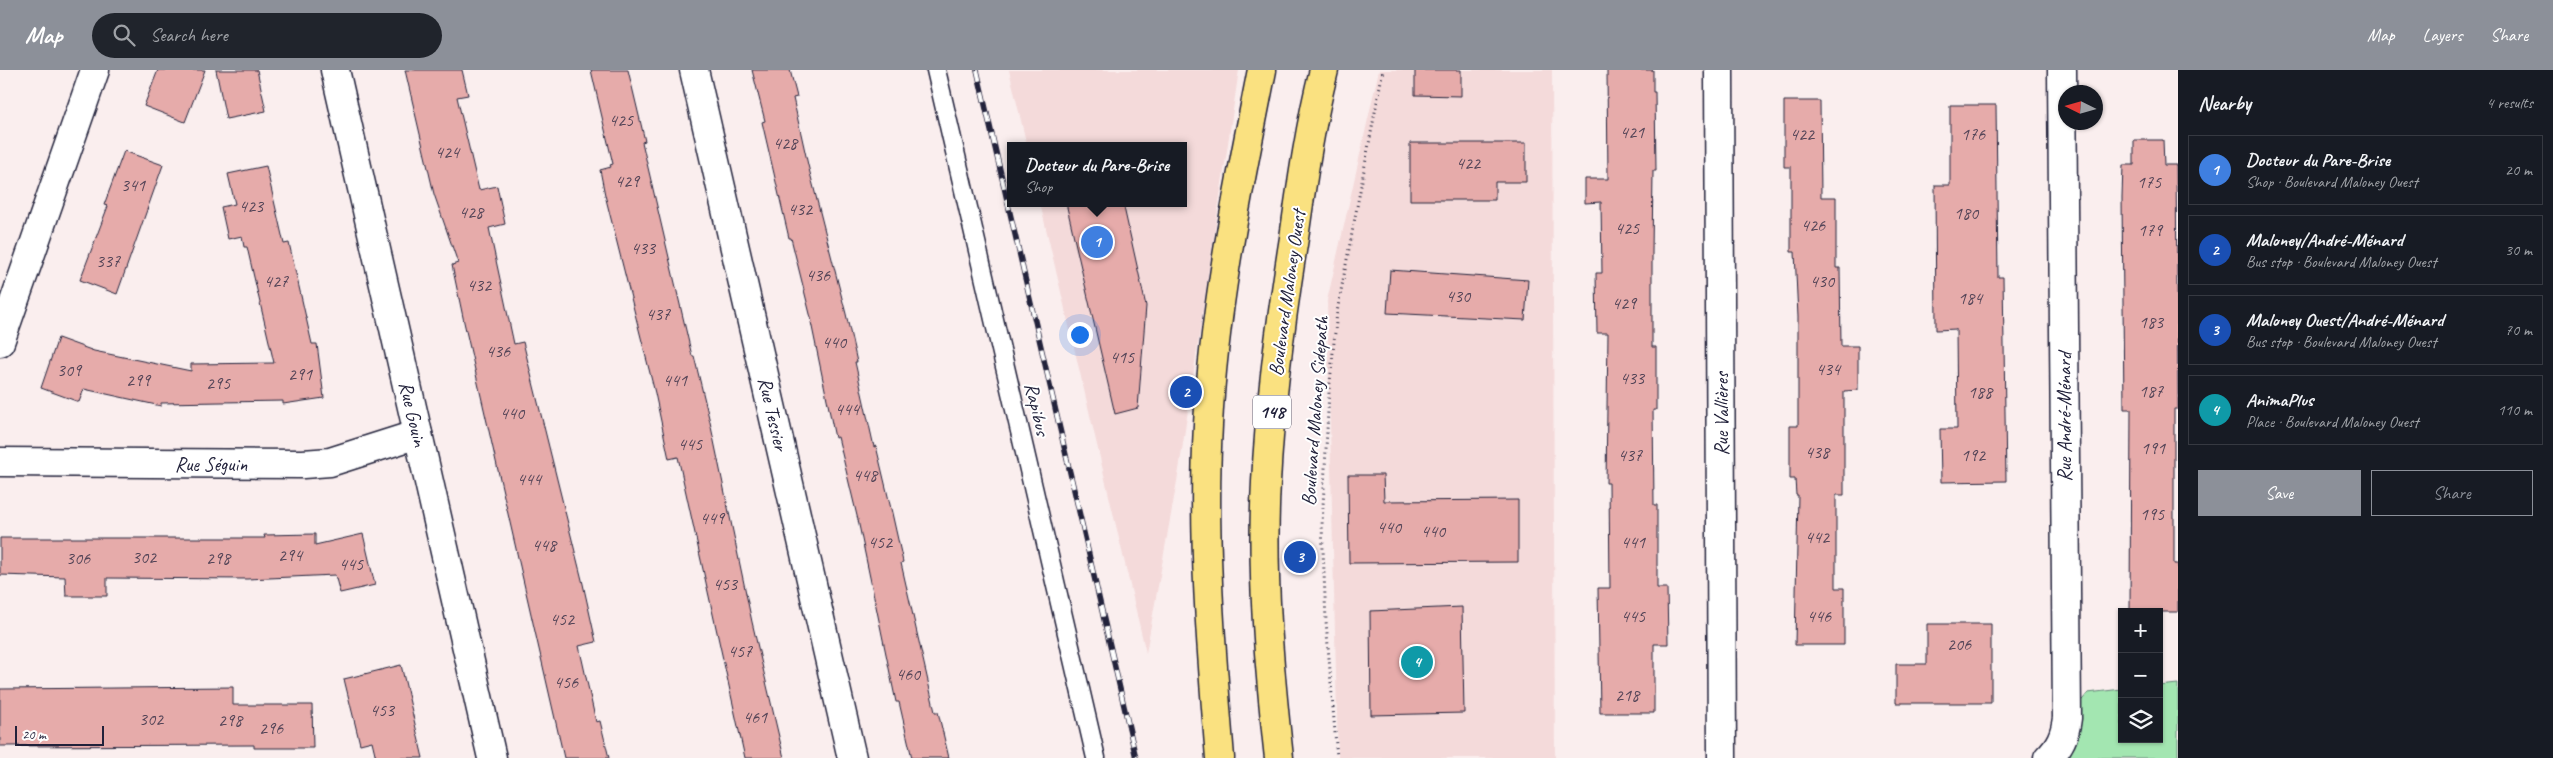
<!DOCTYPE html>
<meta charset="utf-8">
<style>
:root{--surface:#171b24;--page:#20242c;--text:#f1f3f6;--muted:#9ea1a6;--line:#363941;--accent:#8c9099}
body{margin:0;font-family:Caveat,sans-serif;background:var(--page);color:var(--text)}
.controls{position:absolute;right:15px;bottom:15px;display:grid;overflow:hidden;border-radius:0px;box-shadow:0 1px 4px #0004}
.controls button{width:45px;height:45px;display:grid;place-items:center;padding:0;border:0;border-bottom:1px solid var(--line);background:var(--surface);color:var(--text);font:25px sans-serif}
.compass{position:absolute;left:2058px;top:15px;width:45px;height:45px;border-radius:50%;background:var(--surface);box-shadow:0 1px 4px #0004;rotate:275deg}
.scale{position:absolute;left:15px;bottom:12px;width:89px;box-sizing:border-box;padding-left:5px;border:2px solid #22223b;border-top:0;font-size:14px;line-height:18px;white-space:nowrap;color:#22223b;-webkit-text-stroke:4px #fff;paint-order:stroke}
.you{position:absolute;left:1079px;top:264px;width:18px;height:18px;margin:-12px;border:4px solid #fff;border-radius:50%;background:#1a73e8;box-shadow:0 0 0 8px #1a73e833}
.badge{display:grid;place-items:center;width:32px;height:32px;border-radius:50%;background:var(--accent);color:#fff;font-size:16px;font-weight:700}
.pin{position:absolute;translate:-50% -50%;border:2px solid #fff;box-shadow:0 1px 5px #0006}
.popup{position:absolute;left:1007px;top:72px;width:180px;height:65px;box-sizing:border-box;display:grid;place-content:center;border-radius:0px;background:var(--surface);filter:drop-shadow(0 1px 4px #0005);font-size:16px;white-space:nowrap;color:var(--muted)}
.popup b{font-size:19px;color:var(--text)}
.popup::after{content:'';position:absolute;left:50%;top:100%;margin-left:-10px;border:10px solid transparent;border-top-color:var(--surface)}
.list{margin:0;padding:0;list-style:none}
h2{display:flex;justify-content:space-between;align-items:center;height:65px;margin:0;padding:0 20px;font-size:21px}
h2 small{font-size:16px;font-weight:400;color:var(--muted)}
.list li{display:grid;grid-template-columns:32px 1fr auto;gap:15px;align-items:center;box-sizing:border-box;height:70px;margin:0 10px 10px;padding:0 10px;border:1px solid var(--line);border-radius:0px}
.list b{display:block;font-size:19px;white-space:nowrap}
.list p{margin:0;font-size:16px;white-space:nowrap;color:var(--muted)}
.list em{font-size:16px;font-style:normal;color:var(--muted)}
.actions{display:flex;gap:10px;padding:15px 20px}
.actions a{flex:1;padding:11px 0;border:1px solid var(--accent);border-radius:0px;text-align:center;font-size:18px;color:var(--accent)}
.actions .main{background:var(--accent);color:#fff}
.icon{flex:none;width:28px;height:28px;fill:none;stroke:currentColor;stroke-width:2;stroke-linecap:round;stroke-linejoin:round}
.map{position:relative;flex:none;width:2178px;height:688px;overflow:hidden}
header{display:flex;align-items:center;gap:30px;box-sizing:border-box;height:70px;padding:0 25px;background:var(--accent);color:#fff}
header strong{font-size:24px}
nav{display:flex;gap:28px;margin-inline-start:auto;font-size:18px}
.search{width:350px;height:45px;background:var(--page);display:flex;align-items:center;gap:12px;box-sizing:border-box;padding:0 18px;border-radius:28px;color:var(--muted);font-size:19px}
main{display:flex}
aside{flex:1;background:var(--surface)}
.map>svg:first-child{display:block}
</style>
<header>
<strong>Map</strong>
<div class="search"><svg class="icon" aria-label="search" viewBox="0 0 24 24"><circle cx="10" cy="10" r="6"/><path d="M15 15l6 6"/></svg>Search here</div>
<nav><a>Map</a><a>Layers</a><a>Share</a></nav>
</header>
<main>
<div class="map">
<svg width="2178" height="688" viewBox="0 0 2178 688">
<rect width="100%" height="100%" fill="#faeeee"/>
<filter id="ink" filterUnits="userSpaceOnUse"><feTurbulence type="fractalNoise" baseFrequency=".02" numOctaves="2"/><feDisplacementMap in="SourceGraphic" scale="10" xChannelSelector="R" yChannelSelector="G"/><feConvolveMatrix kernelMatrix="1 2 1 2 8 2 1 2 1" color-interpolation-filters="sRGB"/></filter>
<g filter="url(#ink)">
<g fill="#f4dada">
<polygon points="1009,0 1239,0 1179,400 1146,583 1040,133 1183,133 1183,76 1027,76"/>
<polygon points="1379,0 1552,0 1555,688 1338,688 1327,231"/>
</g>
<polygon fill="#a3e6b1" stroke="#628476" points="2178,614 2178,688 2048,688 2067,648 2088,623 2122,619 2122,669 2159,669 2159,616"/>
<g fill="#e6abaa" stroke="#22223b">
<polygon points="158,0 205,0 185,52 144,36"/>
<polygon points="216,0 257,0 266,41 226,49"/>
<polygon points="405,0 462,0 468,25 457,27 479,120 497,116 505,154 489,158 514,274 523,272 583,514 596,572 579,576 596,652 600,651 609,688 564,688 464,252 452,195 458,193 434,124"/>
<polygon points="591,0 628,0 645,71 642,72 692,286 694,286 710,352 752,552 784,688 745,688 678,387 669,389 655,323 605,125 600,100 611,97 610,95 613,94"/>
<polygon points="752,0 790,0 797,27 793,28 808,95 846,244 857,292 855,292 874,377 876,376 892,443 903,492 901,493 935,642 938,642 949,688 912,688 899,632 896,632 858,450 838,367 835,368 811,252 812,252 791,168 789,168 762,52 765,51"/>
<polygon points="1415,0 1461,0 1461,26 1415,25"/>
<polygon points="1607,0 1653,0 1653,22 1655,22 1656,101 1653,101 1652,183 1652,277 1656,277 1656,340 1653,340 1654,435 1657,435 1657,518 1667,518 1668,574 1654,574 1654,643 1600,643 1598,518 1610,518 1609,413 1606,413 1608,263 1597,263 1596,203 1602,203 1601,132 1585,133 1585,109 1608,109"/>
<polygon points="1784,31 1820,31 1821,127 1836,127 1836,198 1840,198 1841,276 1858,276 1858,320 1844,321 1844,425 1836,425 1836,518 1844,518 1844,575 1795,575 1798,425 1796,425 1795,409 1790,409 1790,356 1798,356 1798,247 1795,182 1791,182 1791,97 1784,97"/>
<polygon points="1950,35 1996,35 1998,207 2003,207 2006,411 1941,412 1940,359 1957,359 1956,259 1936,260 1935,115 1950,115"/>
<polygon points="2134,70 2163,70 2164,95 2176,95 2178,339 2174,339 2174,494 2178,494 2178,542 2130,542 2131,339 2124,339 2122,127 2123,95 2134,95"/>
<polygon points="1410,73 1526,73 1526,112 1495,112 1495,130 1410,130"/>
<polygon points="124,81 163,95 117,224 80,210 108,136 104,135"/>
<polygon points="266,96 284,174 289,173 312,274 317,274 324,328 283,334 283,331 161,333 161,336 84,319 79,332 41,318 58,268 94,281 191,301 191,294 274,293 247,177 244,177 242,166 228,169 221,137 235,134 228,104"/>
<polygon points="1066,133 1123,133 1146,236 1138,338 1115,344"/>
<polygon points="1390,200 1528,210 1525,250 1387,243"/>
<polygon points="1348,405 1383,405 1384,431 1518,430 1518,492 1349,493"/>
<polygon points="315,464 315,475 363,464 375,515 340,523 335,505 247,509 107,508 107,526 66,526 65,507 0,505 0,468 265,468 264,465"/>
<polygon points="1462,537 1464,643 1371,645 1370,541"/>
<polygon points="1927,554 1991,554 1991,633 1896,633 1896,594 1927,594"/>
<polygon points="401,595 423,688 376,688 372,671 360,674 344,609"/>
<polygon points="233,617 233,635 312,635 313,678 254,678 254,675 0,676 0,619"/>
</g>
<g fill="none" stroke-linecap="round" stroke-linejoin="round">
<defs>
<polyline id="service" points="936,0 1096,688"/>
<g id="minor">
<polyline points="335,0 492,688"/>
<polyline points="694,0 852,688"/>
<polyline points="1719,0 1722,688"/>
<polyline points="0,272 95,0"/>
<polyline points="0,392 303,394 330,392 418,364"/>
<path d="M2048 688C2060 676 2065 665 2067 648L2062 0"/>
</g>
<g id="primary">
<path d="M1220 688C1211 578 1202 466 1208 355 1214 236 1239 117 1262 0"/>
<path d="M1279 688C1269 597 1261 504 1266 412 1270 330 1281 249 1294 168 1302 112 1310 55 1324 0"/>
</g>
</defs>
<use href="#service" stroke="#22223b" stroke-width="21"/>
<use href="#minor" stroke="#22223b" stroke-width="31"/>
<use href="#primary" stroke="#22223b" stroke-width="31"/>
<polyline stroke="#22223b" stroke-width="3" stroke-dasharray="1 4" stroke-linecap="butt" points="1337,688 1326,551 1322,455 1329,322 1337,242 1383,0"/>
<use href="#service" stroke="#fff" stroke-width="18"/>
<use href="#minor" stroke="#fff" stroke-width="28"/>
<use href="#primary" stroke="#fae180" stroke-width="28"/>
<defs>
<polyline id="rail" points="977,0 1136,688"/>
</defs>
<use href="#rail" stroke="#22223b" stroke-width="5.5"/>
<use href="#rail" stroke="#fff" stroke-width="4" stroke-dasharray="11" stroke-linecap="butt"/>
</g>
</g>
<g text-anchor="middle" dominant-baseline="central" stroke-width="4" stroke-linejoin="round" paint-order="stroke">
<g font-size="18" fill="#534457">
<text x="621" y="50">425</text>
<text x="1632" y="62">421</text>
<text x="1802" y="64">422</text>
<text x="1973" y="64">176</text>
<text x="785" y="73">428</text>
<text x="447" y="82">424</text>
<text x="1468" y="93">422</text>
<text x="627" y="111">429</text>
<text x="2149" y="112">175</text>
<text x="133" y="115">341</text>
<text x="251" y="136">423</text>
<text x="800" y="139">432</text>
<text x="471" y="142">428</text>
<text x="1966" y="143">180</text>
<text x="1813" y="155">426</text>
<text x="1627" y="158">425</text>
<text x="2150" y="160">179</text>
<text x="643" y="178">433</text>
<text x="108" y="191">337</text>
<text x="818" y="205">436</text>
<text x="276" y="211">427</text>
<text x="1822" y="211">430</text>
<text x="479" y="215">432</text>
<text x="1458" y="226">430</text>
<text x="1970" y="228">184</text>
<text x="1624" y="233">429</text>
<text x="658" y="244">437</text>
<text x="2151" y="252">183</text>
<text x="834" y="272">440</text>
<text x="498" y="281">436</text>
<text x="1122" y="287">415</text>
<text x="1828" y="299">434</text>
<text x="69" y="300">309</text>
<text x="300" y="304">291</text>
<text x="1632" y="308">433</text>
<text x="138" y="310">299</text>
<text x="675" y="310">441</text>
<text x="218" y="313">295</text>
<text x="2151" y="321">187</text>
<text x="1980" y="322">188</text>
<text x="847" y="339">444</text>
<text x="512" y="343">440</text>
<text x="690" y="374">445</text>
<text x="2153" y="378">191</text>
<text x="1817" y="382">438</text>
<text x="1630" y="385">437</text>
<text x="1973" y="385">192</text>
<text x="865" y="405">448</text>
<text x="529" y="409">444</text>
<text x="2152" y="444">195</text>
<text x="712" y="448">449</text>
<text x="1389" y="457">440</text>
<text x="1433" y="461">440</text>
<text x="1817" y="467">442</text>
<text x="880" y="472">452</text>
<text x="1633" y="472">441</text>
<text x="544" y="475">448</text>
<text x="290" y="485">294</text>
<text x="144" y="487">302</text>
<text x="78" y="488">306</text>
<text x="218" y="488">298</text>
<text x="351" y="494">445</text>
<text x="725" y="514">453</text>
<text x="1633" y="546">445</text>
<text x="1819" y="546">446</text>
<text x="562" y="549">452</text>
<text x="1959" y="574">206</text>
<text x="740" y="581">457</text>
<text x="908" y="604">460</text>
<text x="566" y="612">456</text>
<text x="1627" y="625">218</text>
<text x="382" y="640">453</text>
<text x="755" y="647">461</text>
<text x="151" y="649">302</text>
<text x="230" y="650">298</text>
<text x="271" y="658">296</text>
</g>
<rect fill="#fff" stroke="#646476" stroke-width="1" x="1253" y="325.5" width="38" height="33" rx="4"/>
<g font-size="19" font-weight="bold" fill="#22223b">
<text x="1272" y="342">148</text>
</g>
<g font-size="20" fill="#22223b" stroke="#fff">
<text transform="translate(1287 223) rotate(-82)">Boulevard Maloney Ouest</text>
<text transform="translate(1037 339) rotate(77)">Rapibus</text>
<text transform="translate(1315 341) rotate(-86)">Boulevard Maloney Sidepath</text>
<text transform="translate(413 344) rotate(77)">Rue Gouin</text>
<text transform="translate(773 344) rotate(77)">Rue Tessier</text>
<text transform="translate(1721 344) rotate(-90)">Rue Vallières</text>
<text transform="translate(2064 347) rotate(-90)">Rue André-Ménard</text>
<text x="211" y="394">Rue Séguin</text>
</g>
</g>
</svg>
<div class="controls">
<button>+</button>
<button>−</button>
<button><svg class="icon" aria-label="layers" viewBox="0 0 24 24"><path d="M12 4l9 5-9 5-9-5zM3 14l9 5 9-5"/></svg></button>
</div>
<svg class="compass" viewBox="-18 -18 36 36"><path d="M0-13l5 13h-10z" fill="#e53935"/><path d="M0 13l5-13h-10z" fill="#9ea1a6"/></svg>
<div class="scale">20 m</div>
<div class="you"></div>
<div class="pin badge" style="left:1097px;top:172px;background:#3f7fe0">1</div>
<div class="popup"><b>Docteur du Pare-Brise</b>Shop</div>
<div class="pin badge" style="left:1186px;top:322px;background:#1a4fb4">2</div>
<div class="pin badge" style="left:1300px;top:487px;background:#1a4fb4">3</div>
<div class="pin badge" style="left:1417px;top:592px;background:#0f9aa8">4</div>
</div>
<aside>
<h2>Nearby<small>4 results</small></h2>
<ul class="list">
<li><span class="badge" style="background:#3f7fe0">1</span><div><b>Docteur du Pare-Brise</b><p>Shop · Boulevard Maloney Ouest</p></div><em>20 m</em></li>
<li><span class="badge" style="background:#1a4fb4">2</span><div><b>Maloney/André-Ménard</b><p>Bus stop · Boulevard Maloney Ouest</p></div><em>30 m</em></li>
<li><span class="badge" style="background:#1a4fb4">3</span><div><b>Maloney Ouest/André-Ménard</b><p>Bus stop · Boulevard Maloney Ouest</p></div><em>70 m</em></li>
<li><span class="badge" style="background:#0f9aa8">4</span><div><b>AnimaPlus</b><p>Place · Boulevard Maloney Ouest</p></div><em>110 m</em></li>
</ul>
<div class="actions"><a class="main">Save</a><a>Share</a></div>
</aside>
</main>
